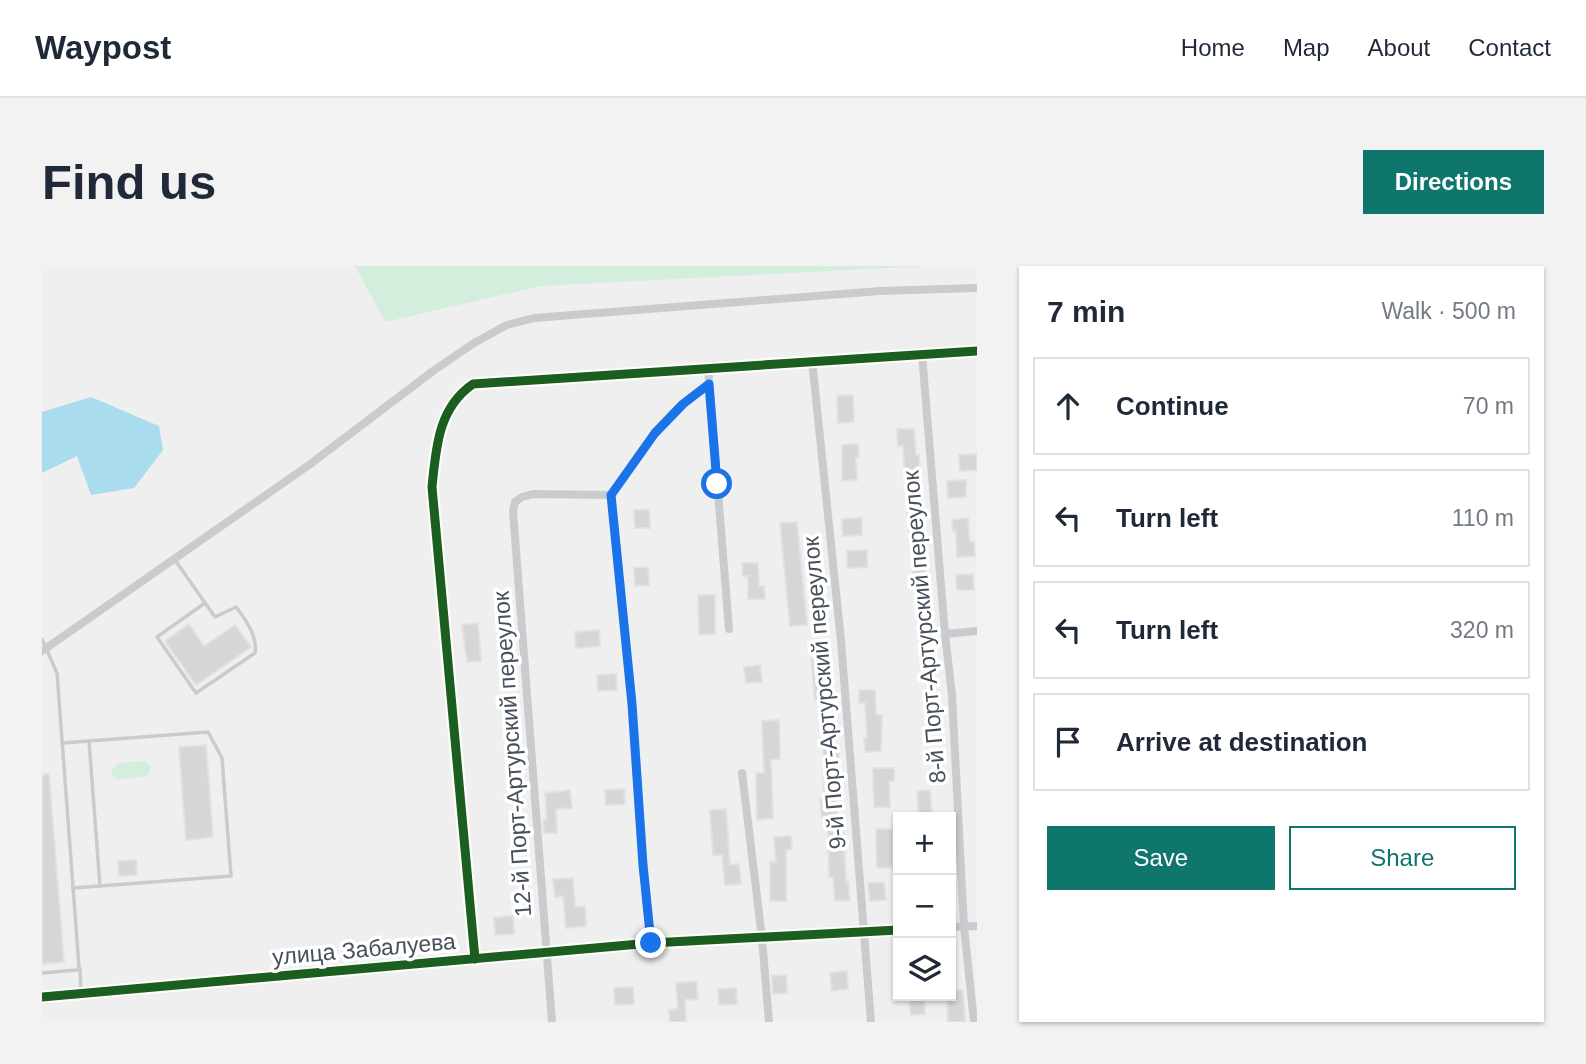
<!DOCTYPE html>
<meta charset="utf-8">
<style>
:root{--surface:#fff;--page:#f2f2f3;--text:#1f2937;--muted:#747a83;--line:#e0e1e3;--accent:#0f766e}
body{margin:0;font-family:Helvetica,sans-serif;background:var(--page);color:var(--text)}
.controls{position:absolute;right:21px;bottom:21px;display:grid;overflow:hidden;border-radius:0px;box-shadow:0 2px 5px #0004}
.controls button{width:63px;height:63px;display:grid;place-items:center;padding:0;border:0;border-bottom:2px solid var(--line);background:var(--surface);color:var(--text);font:35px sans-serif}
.stop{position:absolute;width:21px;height:21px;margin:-16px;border:5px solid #1a73e8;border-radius:50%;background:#fff}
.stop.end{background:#1a73e8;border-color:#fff;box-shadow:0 2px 7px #0008}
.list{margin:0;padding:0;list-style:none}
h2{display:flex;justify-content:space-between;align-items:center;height:91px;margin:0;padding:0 28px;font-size:30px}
h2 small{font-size:23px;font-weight:400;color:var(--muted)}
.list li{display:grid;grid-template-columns:46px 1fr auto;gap:21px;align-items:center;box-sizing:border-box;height:98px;margin:0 14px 14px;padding:0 14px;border:2px solid var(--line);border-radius:0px}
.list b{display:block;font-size:26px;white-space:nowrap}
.list em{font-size:23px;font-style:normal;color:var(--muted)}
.actions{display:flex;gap:14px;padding:21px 28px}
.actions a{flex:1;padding:16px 0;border:2px solid var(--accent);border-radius:0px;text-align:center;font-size:24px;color:var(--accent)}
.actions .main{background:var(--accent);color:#fff}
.icon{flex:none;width:38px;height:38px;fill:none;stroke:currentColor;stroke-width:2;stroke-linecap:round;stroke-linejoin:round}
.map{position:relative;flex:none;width:935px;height:756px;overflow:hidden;border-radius:0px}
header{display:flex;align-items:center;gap:42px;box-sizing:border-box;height:98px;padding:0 35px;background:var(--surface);border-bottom:2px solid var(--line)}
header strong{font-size:33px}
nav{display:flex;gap:38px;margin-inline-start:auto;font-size:24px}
.intro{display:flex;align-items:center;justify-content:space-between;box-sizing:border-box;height:168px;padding:0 42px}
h1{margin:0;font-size:49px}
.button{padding:18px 32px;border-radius:0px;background:var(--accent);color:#fff;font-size:24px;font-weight:700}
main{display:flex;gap:42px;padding:0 42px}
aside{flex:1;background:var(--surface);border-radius:0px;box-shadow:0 2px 5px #0004}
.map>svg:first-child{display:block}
</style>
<header>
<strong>Waypost</strong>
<nav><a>Home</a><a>Map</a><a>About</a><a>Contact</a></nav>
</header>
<div class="intro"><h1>Find us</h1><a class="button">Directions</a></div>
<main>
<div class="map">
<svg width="935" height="756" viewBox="0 0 935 756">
<rect width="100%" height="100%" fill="#f0efef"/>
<g fill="#d4eede">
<polygon points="313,0 884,0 498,20 343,56"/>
<polygon points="103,495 109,501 105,510 76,514 70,509 70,504 76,497"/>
</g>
<polygon fill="#a9dcec" points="49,131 117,160 121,184 92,222 49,229 35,190 0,207 0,146"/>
<g fill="#d6d6d8" stroke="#e1e1e2" stroke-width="2">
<polygon points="811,129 812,156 796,157 795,130"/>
<polygon points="855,163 872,163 874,189 877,189 878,212 863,213 861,180 856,180"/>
<polygon points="816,178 817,191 814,191 815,214 800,215 800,179"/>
<polygon points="935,188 935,204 918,205 917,189"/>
<polygon points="924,214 924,231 906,232 905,215"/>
<polygon points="879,229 880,251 882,251 883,264 880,264 883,306 891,355 879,356 876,323 872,323 864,230"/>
<polygon points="592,244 607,244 608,262 593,262"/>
<polygon points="820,252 820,269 801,270 800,253"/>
<polygon points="926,252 928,276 932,276 933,290 915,291 914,265 911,265 910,254"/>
<polygon points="755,256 765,359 748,360 738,257"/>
<polygon points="825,284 825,301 805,302 805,285"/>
<polygon points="700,297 716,297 717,320 722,320 723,333 706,333 706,310 701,310"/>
<polygon points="606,301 607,319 593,320 592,302"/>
<polygon points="931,308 932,324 915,324 914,309"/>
<polygon points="656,329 673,329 673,368 657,369"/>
<polygon points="436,357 439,395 425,396 420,359"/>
<polygon points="147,358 162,380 193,359 209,381 154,419 123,375"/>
<polygon points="557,364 558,380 534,382 533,366"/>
<polygon points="788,392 789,434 773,434 769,393"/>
<polygon points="718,399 720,416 704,417 702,401"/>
<polygon points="574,408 575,424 556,425 555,409"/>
<polygon points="817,424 833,424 834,449 840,449 839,485 823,486 822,472 825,472 823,437 817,437"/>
<polygon points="737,454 738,493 729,494 731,552 715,554 714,507 722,507 720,455"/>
<polygon points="164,479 171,571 144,574 137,481"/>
<polygon points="781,480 797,480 798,520 793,520 796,562 801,562 804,616 806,616 808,634 793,635 791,611 787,611 786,552 780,553 778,533 782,532"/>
<polygon points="831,502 852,502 852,515 847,515 848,541 832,541"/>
<polygon points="7,508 22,696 0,698 0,509"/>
<polygon points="582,523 583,538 564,539 563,524"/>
<polygon points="528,524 530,542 514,543 515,567 502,567 501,554 505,554 503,527"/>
<polygon points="888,524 890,551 877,551 875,525"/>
<polygon points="684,543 688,599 697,598 699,618 683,619 680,589 671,589 668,544"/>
<polygon points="834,563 851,563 851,601 835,602"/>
<polygon points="749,570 750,583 744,584 744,635 728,635 728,596 734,596 732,571"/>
<polygon points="94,594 95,609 77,610 76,595"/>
<polygon points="531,612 533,641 543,640 544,660 524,662 521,630 513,631 511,613"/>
<polygon points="842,616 844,634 828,635 826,617"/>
<polygon points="471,650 472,668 453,669 452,652"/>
<polygon points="805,705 806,723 790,725 788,707"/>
<polygon points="744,709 745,727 731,728 730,710"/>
<polygon points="654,715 656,733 643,734 644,756 628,756 627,744 636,743 634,717"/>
<polygon points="591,721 592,738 573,739 572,722"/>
<polygon points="694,722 695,738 677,739 676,723"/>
<polygon points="921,724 923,756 906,756 905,730 909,730 909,725"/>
<polygon points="867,730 882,730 883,748 869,749"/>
</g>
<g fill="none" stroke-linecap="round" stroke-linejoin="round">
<g stroke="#c9cbce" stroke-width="3.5">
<path d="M133 294 173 351 194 341C204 354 216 371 213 387L154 427 115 371 163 337"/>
<polyline points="0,373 15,407 37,701 35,704 0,707"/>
<polyline points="47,475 58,620"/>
<polyline points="20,477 166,466 180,492 189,610 31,622"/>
<polyline points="38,703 39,727"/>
</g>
<g stroke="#c9cbce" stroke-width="8">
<polyline points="880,88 903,368 910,429 922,661 932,756"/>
<polyline points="770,94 799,375 829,756"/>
<polyline points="666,102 687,363"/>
<polyline points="903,368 935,365"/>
<polyline points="0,385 267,199 391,105 432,77 465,59 492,52 838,25 935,22"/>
<polyline points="700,507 720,672 727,756"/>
<polyline points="909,661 935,660"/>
<polyline points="609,677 601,599 590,438 569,229 613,167 641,138 667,118"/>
<path d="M433 693 390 221C394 182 396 142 431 118L935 85"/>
<polyline points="0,731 609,677 856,664"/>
<polyline points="510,756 471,245 473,236 480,231 491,228 569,229"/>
</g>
<defs>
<g id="cycleway">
<path d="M433 693 390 221C394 182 396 142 431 118L935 85"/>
<polyline points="0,731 609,677 856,664"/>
</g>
</defs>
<use href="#cycleway" stroke="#fff" stroke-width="13"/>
<use href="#cycleway" stroke="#1b5e20" stroke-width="9"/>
</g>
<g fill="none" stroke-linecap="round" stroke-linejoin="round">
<polyline stroke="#1a73e8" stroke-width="9" points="609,677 601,599 590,438 569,229 613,167 641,138 667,118 675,218"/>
</g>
<g text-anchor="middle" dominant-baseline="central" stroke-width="7" stroke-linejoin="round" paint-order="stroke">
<g font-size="23" fill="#47515c" stroke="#fff">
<text transform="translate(882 361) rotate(-95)">8-й Порт-Артурский переулок</text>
<text transform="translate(782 427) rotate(-95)">9-й Порт-Артурский переулок</text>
<text transform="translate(470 488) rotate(-94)">12-й Порт-Артурский переулок</text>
<text transform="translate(322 683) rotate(-5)">улица Забалуева</text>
</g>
</g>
</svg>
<div class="controls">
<button>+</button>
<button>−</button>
<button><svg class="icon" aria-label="layers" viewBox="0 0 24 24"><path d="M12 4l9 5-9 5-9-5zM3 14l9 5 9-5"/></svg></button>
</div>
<div class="stop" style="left:675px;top:218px"></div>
<div class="stop end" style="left:609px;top:677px"></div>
</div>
<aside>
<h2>7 min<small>Walk · 500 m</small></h2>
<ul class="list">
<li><svg class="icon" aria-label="ahead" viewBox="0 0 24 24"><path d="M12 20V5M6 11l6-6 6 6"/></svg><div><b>Continue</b></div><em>70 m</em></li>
<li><svg class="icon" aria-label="left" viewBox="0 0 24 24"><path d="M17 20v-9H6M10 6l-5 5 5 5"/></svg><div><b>Turn left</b></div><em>110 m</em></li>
<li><svg class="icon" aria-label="left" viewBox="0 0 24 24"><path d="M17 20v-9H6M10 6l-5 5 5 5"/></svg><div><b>Turn left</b></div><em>320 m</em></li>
<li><svg class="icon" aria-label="arrive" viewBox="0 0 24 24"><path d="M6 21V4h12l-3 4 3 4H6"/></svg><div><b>Arrive at destination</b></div></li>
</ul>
<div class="actions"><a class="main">Save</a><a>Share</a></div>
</aside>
</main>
